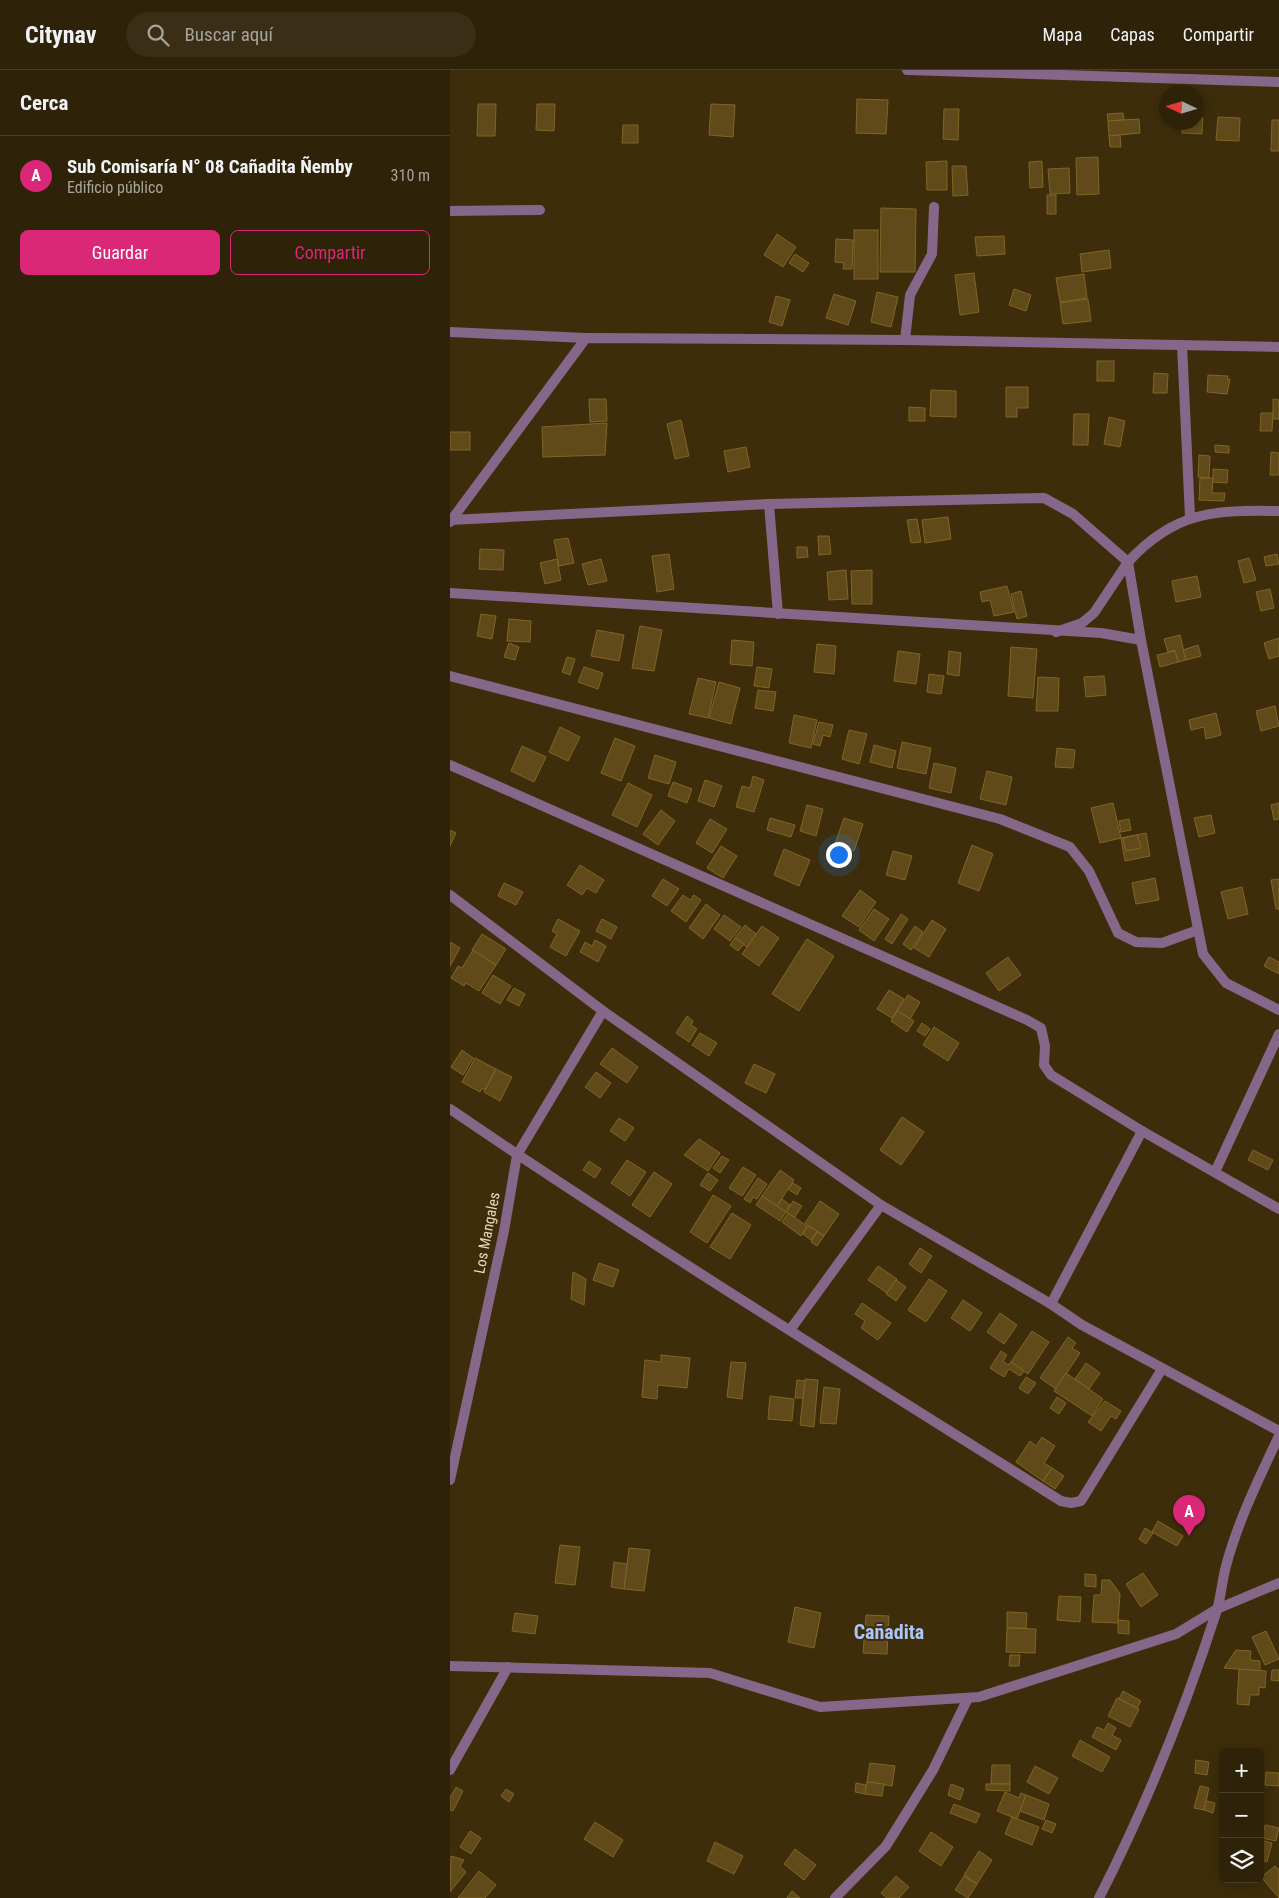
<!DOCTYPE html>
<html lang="es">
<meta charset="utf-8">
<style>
:root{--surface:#2e2208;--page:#3a2f16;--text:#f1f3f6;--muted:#a7a49c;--line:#493f29;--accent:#db2777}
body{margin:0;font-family:"Roboto Condensed",sans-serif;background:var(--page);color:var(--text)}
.controls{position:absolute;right:15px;bottom:15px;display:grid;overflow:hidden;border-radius:8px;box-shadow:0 2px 12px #0003}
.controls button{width:45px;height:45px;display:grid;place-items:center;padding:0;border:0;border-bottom:1px solid var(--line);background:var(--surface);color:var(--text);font:25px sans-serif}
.compass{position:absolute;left:709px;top:15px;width:45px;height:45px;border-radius:50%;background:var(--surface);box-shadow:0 2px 12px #0003;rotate:274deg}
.you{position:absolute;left:388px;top:784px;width:18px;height:18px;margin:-12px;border:4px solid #fff;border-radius:50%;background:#1a73e8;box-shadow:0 0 0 8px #1a73e833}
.badge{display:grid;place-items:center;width:32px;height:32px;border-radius:50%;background:var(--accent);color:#fff;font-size:16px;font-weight:700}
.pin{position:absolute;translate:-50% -41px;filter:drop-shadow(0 1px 2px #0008)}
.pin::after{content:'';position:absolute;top:26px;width:18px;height:15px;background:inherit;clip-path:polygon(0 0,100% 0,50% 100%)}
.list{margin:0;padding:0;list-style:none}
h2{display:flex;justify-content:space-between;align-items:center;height:65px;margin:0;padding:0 20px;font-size:21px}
h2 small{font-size:16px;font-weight:400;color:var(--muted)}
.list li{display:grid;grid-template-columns:32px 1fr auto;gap:15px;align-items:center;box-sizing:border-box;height:80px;padding:0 20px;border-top:1px solid var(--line)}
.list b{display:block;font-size:19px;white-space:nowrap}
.list p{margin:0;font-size:16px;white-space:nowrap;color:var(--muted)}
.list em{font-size:16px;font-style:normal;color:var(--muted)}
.actions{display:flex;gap:10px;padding:15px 20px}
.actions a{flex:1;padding:11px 0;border:1px solid var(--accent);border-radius:8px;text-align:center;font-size:18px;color:var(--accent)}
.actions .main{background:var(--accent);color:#fff}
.icon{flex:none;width:28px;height:28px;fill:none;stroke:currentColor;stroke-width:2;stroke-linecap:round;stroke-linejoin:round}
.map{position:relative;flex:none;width:829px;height:1828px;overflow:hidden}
header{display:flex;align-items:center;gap:30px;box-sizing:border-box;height:70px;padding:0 25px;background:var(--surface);border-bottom:1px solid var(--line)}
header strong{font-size:24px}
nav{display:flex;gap:28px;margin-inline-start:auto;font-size:18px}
.search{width:350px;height:45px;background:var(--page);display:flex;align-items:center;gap:12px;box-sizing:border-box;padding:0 18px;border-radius:28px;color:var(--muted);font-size:19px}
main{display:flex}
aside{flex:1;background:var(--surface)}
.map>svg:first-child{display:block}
</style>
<header>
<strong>Citynav</strong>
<div class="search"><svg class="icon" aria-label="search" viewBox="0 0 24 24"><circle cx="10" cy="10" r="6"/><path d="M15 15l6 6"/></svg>Buscar aquí</div>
<nav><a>Mapa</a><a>Capas</a><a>Compartir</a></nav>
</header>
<main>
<aside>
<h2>Cerca<small></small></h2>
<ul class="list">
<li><span class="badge">A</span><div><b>Sub Comisaría N° 08 Cañadita Ñemby</b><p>Edificio público</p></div><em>310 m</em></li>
</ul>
<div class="actions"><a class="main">Guardar</a><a>Compartir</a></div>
</aside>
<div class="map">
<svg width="829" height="1828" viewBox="0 0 829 1828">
<rect width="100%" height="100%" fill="#3d2d0b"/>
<g fill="#604a1a" stroke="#826525">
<polygon points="407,29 438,30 436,64 406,63"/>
<polygon points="28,34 46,34 45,66 27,66"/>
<polygon points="87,34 105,34 104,61 86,60"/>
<polygon points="261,34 285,35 283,67 259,65"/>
<polygon points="494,39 509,39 508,70 493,69"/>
<polygon points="673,43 674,50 658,51 657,44"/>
<polygon points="746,47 753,48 752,64 732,63 733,52 746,52"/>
<polygon points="768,47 790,48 789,71 766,70"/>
<polygon points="689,49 690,63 659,66 658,51"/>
<polygon points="822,50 829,50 829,81 821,81"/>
<polygon points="173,55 188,55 188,73 172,73"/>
<polygon points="670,65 671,77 660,77 659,66"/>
<polygon points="648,87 649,124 627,125 626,88"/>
<polygon points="497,91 497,120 477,120 476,92"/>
<polygon points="592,91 593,117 580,118 579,92"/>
<polygon points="502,96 516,96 518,125 503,126"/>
<polygon points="619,98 620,123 600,124 598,99"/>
<rect x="597" y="125" width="9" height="19"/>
<polygon points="431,138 466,139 465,202 430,202"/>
<rect x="404" y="160" width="24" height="49"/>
<polygon points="327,164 346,177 333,197 314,185"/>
<polygon points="554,166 555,184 527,186 525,167"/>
<polygon points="386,169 403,170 402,199 393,199 394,193 385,192"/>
<polygon points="659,180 661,198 632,202 630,184"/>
<polygon points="345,184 359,193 353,202 339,193"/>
<polygon points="524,203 529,242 510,245 505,205"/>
<polygon points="634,204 637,228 610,232 606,208"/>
<polygon points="564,219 581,225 576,241 559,235"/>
<polygon points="427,222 448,227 441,257 421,252"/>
<polygon points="384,224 406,231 398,255 376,248"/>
<polygon points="326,226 340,230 332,256 319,252"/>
<polygon points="638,229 641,251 613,254 610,233"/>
<rect x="647" y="291" width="17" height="20"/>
<polygon points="704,303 718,304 717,323 703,323"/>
<polygon points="758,305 778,306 777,309 780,309 777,324 757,322"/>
<polygon points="556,317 578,317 578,338 567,338 567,347 556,347"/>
<polygon points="481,320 506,321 506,347 480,346"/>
<polygon points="139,329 156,329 157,351 140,352"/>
<polygon points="823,329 829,330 829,349 823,349"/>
<polygon points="459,337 475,338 475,351 459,351"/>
<polygon points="811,343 823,343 822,361 810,361"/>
<polygon points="624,344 639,344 638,375 623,375"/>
<polygon points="659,347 675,351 670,377 654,374"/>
<polygon points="231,350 239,386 225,389 217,354"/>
<polygon points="157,353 155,385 93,387 92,357"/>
<rect x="0" y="362" width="20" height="18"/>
<polygon points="765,375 779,376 779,383 765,382"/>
<polygon points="296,377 300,397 278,402 274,381"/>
<polygon points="821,382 829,383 829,405 820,405"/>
<polygon points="749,385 760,386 759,408 748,407"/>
<polygon points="763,399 778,400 777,413 763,412"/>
<polygon points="750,408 763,408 762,423 775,423 774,431 749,430"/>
<polygon points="498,447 501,469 475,473 472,450"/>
<polygon points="467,449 471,472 461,473 457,450"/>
<polygon points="368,466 379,466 381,484 369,485"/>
<polygon points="118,468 124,493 109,496 104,470"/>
<polygon points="347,477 357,477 358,487 347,488"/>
<polygon points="30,479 54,480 53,500 29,499"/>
<polygon points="219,484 224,519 207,522 202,486"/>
<polygon points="827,484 829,494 816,496 814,487"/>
<polygon points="799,488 806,510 794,513 788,491"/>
<polygon points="107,489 111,510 95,514 90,493"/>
<polygon points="151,489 157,511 138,515 132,494"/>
<polygon points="396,500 398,529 379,530 377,502"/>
<polygon points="422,500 422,534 402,534 401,501"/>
<polygon points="747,506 751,527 726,532 722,511"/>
<polygon points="557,516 564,542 544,546 540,530 532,532 530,522"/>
<polygon points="820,519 824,538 811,541 806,522"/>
<polygon points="571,521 577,546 567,549 561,524"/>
<polygon points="31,544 46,546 42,569 27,566"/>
<polygon points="59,549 81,551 80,572 57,571"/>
<polygon points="190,556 212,560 204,601 182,598"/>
<polygon points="147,560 174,565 169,591 141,586"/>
<polygon points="730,565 736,590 728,592 725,580 718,582 714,569"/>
<polygon points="829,568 829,586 819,589 814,573"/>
<polygon points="282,570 304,572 302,596 280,594"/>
<polygon points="59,573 69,577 65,590 54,587"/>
<polygon points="367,574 386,576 384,604 364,602"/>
<polygon points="748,575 751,586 736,590 733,580"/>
<polygon points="561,577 587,579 583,628 558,626"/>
<polygon points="448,581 470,584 466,614 444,611"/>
<polygon points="499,581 511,583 509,606 497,604"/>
<polygon points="725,581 728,592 710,597 707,585"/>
<polygon points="117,587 125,589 120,605 112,602"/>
<polygon points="134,597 153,603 148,619 128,612"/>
<polygon points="307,597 322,599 319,618 304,616"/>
<polygon points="479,604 494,606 491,624 477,622"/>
<polygon points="654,606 656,625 636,627 634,607"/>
<polygon points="588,607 609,608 608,641 586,641"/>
<polygon points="248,608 266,612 258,648 239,644"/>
<polygon points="269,612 290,618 281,654 259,648"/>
<polygon points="308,620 326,622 323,641 305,638"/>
<polygon points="825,636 829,656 811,661 806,641"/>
<polygon points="766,643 771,665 756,669 754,657 741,660 739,650"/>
<polygon points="344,645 367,650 361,678 339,673"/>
<polygon points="369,652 383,655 380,667 373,665 370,676 363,674"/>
<polygon points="110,657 130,667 118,691 99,682"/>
<polygon points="399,660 417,664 409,694 392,689"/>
<polygon points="165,668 185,676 171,711 151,703"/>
<polygon points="452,672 481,678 476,704 447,698"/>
<polygon points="424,675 446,681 442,698 420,692"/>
<polygon points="72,676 96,687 84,712 61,701"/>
<polygon points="607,678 625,680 623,698 605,697"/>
<polygon points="205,685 226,692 219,714 198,708"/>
<polygon points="484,693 506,698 501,723 479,718"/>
<polygon points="537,701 562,707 556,735 530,729"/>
<polygon points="303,706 314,710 304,742 286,737 292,716 300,718"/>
<polygon points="255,710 272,716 264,737 248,731"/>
<polygon points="223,712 242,719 237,733 218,726"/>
<polygon points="178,713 202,725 187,757 162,745"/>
<polygon points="663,733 671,768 650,773 641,738"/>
<polygon points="829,733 829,749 824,750 821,735"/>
<polygon points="357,735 373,739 366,766 350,761"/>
<polygon points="211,740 225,751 208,775 193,764"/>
<polygon points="761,745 765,763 749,767 744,748"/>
<polygon points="320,748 345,755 341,767 317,760"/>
<polygon points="394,748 413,754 404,781 385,774"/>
<polygon points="260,749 277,759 262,783 246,773"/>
<polygon points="679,749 681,760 671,762 669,751"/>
<polygon points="0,760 6,763 0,776"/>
<polygon points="696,763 700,786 675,791 671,768"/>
<polygon points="687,765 691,778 676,781 673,768"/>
<polygon points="522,775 543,784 529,821 508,813"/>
<polygon points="271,776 287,786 273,808 257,798"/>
<polygon points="334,779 360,790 349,816 324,805"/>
<polygon points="443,781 462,786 455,810 436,805"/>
<polygon points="130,795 154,810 146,823 137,818 132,825 117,815"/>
<polygon points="705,808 709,830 686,834 682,813"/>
<polygon points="213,809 229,819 217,836 202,826"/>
<polygon points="829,809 829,839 826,839 821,810"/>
<polygon points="54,813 73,822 66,835 48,826"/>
<polygon points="792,817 798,844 778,849 771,822"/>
<polygon points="410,820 426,832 409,857 392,846"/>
<polygon points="233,825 240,830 244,825 251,830 236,852 221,841"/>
<polygon points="256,834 270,845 253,869 239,858"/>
<polygon points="424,839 439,849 424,871 409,860"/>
<polygon points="451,844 458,849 442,874 435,869"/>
<polygon points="274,845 291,857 280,871 264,859"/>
<polygon points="108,849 130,861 116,886 100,877 107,864 102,861"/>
<polygon points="152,849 167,857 161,869 146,861"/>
<polygon points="482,850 496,859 479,887 464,878"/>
<polygon points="295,855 306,864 297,877 285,868"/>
<polygon points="312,856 329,868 309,896 292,884"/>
<polygon points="465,856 473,862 461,880 453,874"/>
<polygon points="32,864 56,879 46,895 22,880"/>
<polygon points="285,868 294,874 288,881 280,875"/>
<polygon points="357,869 384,886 349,941 322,924"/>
<polygon points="145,870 156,876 148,892 130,882 135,872 142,876"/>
<polygon points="0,872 10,878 0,896"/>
<polygon points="23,880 46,895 29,921 16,913 14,916 1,908 8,896 12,898"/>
<polygon points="558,887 571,905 549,921 536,903"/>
<polygon points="819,887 829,892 829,904 814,896"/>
<polygon points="43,905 61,916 50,934 32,923"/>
<polygon points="64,918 75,924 69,936 57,930"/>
<polygon points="439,920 454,929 442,948 427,939"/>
<polygon points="458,925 470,932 460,949 447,941"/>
<polygon points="447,941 464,951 457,962 441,951"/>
<polygon points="237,946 243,951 241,955 247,959 239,972 226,963"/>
<polygon points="472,953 480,959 475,966 467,961"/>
<polygon points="484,957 509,973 498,991 473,975"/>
<polygon points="250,963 267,973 259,986 242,975"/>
<polygon points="162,978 188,997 177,1013 150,994"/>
<polygon points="12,980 23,988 13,1005 1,997"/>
<polygon points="25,988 46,999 35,1020 32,1018 30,1022 12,1012"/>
<polygon points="304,994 325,1004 316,1023 295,1013"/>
<polygon points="46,999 62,1007 50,1031 34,1022"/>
<polygon points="146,1002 161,1013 150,1028 135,1017"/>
<polygon points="452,1047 474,1062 451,1095 430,1080"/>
<polygon points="169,1048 184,1058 175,1071 160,1061"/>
<polygon points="249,1069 270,1083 258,1101 234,1085"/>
<polygon points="803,1080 823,1090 818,1100 798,1090"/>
<polygon points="272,1086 279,1090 270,1103 263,1098"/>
<polygon points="177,1090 196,1102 180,1126 161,1113"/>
<polygon points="139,1091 151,1099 145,1108 133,1100"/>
<polygon points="293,1097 306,1105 292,1126 279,1118"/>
<polygon points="330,1100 344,1110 327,1136 312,1126"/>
<polygon points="204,1102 222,1114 200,1147 182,1135"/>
<polygon points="258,1103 268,1110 260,1121 250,1115"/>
<polygon points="308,1108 317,1114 307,1129 303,1127 300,1133 294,1129"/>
<polygon points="343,1113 351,1118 347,1125 338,1119"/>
<polygon points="263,1125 281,1136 257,1173 240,1162"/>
<polygon points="312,1126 336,1142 330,1151 306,1135"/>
<polygon points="332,1129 340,1135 336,1142 327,1136"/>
<polygon points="343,1131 352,1136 344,1148 336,1142"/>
<polygon points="370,1131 389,1144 374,1166 355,1153"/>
<polygon points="282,1143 301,1155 280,1189 260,1177"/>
<polygon points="338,1143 357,1156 351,1166 332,1152"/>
<polygon points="358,1156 367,1161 361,1170 353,1164"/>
<polygon points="367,1162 374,1166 367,1176 361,1172"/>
<polygon points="470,1178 482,1186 471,1203 459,1194"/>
<polygon points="149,1193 169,1200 163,1217 143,1210"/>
<polygon points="428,1196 447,1209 437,1223 418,1210"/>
<polygon points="123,1202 136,1209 134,1235 121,1229"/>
<polygon points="479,1209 497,1221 476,1252 458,1240"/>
<polygon points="446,1210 456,1217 446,1231 436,1224"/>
<polygon points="513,1230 532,1243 520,1261 501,1248"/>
<polygon points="412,1233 441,1253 428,1270 411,1258 415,1251 405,1244"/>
<polygon points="550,1243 567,1255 554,1274 537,1262"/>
<polygon points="582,1261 599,1272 578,1304 561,1292"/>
<polygon points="618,1267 626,1273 622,1278 630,1283 606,1319 590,1308"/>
<polygon points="551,1281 557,1285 553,1291 558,1295 561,1292 574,1301 570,1306 559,1299 554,1307 540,1298"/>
<polygon points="211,1285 240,1288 237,1318 208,1315 207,1329 192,1327 195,1290 211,1292"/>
<polygon points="281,1292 296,1293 292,1329 277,1327"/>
<polygon points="636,1293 650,1303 639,1319 625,1309"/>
<polygon points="616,1303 653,1329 642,1346 604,1321"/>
<polygon points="576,1307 586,1313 578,1324 569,1318"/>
<polygon points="355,1309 368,1310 364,1357 350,1355"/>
<polygon points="347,1310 355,1311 353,1328 345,1328"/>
<polygon points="374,1317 390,1319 386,1354 370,1353"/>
<polygon points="320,1326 344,1329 342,1351 318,1349"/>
<polygon points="607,1327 616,1333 609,1344 600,1338"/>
<polygon points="655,1331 671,1341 666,1349 661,1346 651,1361 638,1352"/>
<polygon points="592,1367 605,1376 594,1393 602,1398 593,1411 566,1392 580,1371 586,1376"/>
<polygon points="602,1398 614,1406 605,1419 593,1411"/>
<polygon points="708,1451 733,1466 727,1476 702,1462"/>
<polygon points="695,1458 703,1463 696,1474 689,1469"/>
<polygon points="110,1475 130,1477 125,1515 105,1513"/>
<polygon points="179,1478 200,1480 194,1521 174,1519"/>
<polygon points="164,1492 177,1494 174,1519 161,1517"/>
<polygon points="693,1503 708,1525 691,1537 676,1514"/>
<polygon points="635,1504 646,1505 646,1517 635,1516"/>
<polygon points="652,1510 660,1510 670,1524 668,1553 642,1552 644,1525 651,1525"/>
<polygon points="609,1526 631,1527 630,1552 607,1550"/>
<polygon points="345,1537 371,1543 364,1578 338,1572"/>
<polygon points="557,1542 577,1543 576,1558 557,1558"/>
<polygon points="65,1543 88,1546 85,1564 62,1561"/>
<polygon points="416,1545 439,1546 437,1584 413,1583"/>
<polygon points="668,1550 679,1551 679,1564 668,1563"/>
<polygon points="557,1558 586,1559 585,1583 556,1582"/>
<polygon points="816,1561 829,1589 815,1595 802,1567"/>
<polygon points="786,1580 801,1581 800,1590 810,1591 810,1601 774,1598"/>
<polygon points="560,1585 570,1585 569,1596 559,1596"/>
<polygon points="789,1599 816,1601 815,1618 809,1617 809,1625 800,1625 799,1635 787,1634"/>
<polygon points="822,1600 829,1600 829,1611 821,1610"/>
<polygon points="673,1621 691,1631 687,1638 669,1629"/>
<polygon points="667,1628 689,1639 680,1657 658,1646"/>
<polygon points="658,1653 666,1658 662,1665 671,1670 666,1680 642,1667 647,1657 654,1660"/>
<polygon points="630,1670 660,1687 652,1702 622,1686"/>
<polygon points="746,1690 759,1692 757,1705 745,1703"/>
<polygon points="420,1693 445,1696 442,1716 417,1712"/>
<polygon points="542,1695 560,1695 560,1714 541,1714"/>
<polygon points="585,1696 608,1708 599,1724 577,1712"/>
<polygon points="816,1702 829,1703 829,1716 815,1715"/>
<polygon points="417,1712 434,1714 432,1726 415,1724"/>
<polygon points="406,1713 416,1715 415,1724 405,1722"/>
<polygon points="501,1714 514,1719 510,1730 498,1725"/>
<polygon points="536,1714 560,1714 560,1721 536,1720"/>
<polygon points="750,1716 759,1718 754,1740 744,1738"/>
<polygon points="6,1717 13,1721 3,1741 0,1740 0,1728"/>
<polygon points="56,1719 64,1724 59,1732 51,1726"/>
<polygon points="555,1722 569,1728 571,1723 576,1725 567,1749 547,1741"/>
<polygon points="576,1725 599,1734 594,1750 570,1741"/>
<polygon points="756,1731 765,1733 763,1743 754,1740"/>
<polygon points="504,1734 530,1744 526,1753 500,1743"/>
<polygon points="562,1747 589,1757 582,1775 555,1764"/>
<polygon points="596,1750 606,1754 602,1763 592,1759"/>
<polygon points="145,1752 173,1770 163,1787 134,1769"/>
<polygon points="815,1755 829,1758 826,1771 812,1768"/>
<polygon points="20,1761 31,1768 21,1784 10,1777"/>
<polygon points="481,1762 503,1777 491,1796 469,1781"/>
<polygon points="810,1770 822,1773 817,1792 810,1790"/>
<polygon points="265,1772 293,1786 284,1804 257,1791"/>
<polygon points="345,1779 366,1795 354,1810 334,1794"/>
<polygon points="529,1781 542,1790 527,1814 514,1805"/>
<polygon points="1,1786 14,1790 10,1796 16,1802 0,1822"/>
<polygon points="825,1796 829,1800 829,1828 811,1807"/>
<polygon points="29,1801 46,1815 35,1828 8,1828"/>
<polygon points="446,1806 459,1817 449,1828 437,1828 431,1823"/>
<polygon points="514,1806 527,1814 518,1828 505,1820"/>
<polygon points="342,1821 350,1828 337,1828"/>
</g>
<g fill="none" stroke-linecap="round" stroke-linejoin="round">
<g stroke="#866789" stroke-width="10">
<polyline points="457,0 829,12"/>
<polyline points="0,141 90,140"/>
<polyline points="0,262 136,268"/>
<polyline points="455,270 460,225 482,184 484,137"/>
<polyline points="732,275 740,447"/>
<polyline points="319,434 328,544"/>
<path d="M829 441C764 440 725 441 678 492L691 570 753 884 776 913 829 940"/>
<polyline points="0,450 319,434 594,428 623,444 678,492 644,543 632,553 606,562"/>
<polyline points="0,452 136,268 455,270 829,277"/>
<polyline points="0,523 651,563 691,570"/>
<polyline points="0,606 550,749 620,777 639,801 668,863 686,872 712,873 748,860"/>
<polyline points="0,695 577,950 591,958 595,976 594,995 601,1005 692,1061 829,1139"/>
<polyline points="0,825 153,941 431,1135 601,1234 632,1255 829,1361"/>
<path d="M0 1039C200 1175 406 1302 611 1431L621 1433 631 1431 712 1299"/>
<polyline points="765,1102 829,964"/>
<polyline points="601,1234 692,1061"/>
<polyline points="340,1260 431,1135"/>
<polyline points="0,1410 54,1161 67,1085 153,941"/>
<polyline points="0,1596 260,1603 370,1637 529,1627 726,1564 767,1539 829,1513"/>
<polyline points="0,1700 58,1597"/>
<polyline points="385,1828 436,1776 483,1700 518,1628"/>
<path d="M649 1828C696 1736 735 1639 767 1540 771 1526 772 1511 776 1496 788 1451 809 1408 829 1366"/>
</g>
</g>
<g text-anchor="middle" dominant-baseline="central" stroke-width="4" stroke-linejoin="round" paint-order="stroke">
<g font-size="15" fill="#ebdbbc" stroke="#3d2d0b">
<text transform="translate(37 1163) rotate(-79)">Los Mangales</text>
</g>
<g font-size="20" font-weight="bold" fill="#abc6fa" stroke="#3d2d0b">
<text x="439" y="1562">Cañadita</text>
</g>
</g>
</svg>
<div class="controls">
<button>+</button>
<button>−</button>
<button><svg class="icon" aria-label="layers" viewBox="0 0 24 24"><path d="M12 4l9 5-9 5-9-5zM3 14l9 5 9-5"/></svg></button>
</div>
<svg class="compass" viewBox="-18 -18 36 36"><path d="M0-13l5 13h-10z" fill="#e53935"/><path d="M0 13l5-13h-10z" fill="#a7a49c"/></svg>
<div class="you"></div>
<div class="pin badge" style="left:739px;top:1466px">A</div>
</div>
</main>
